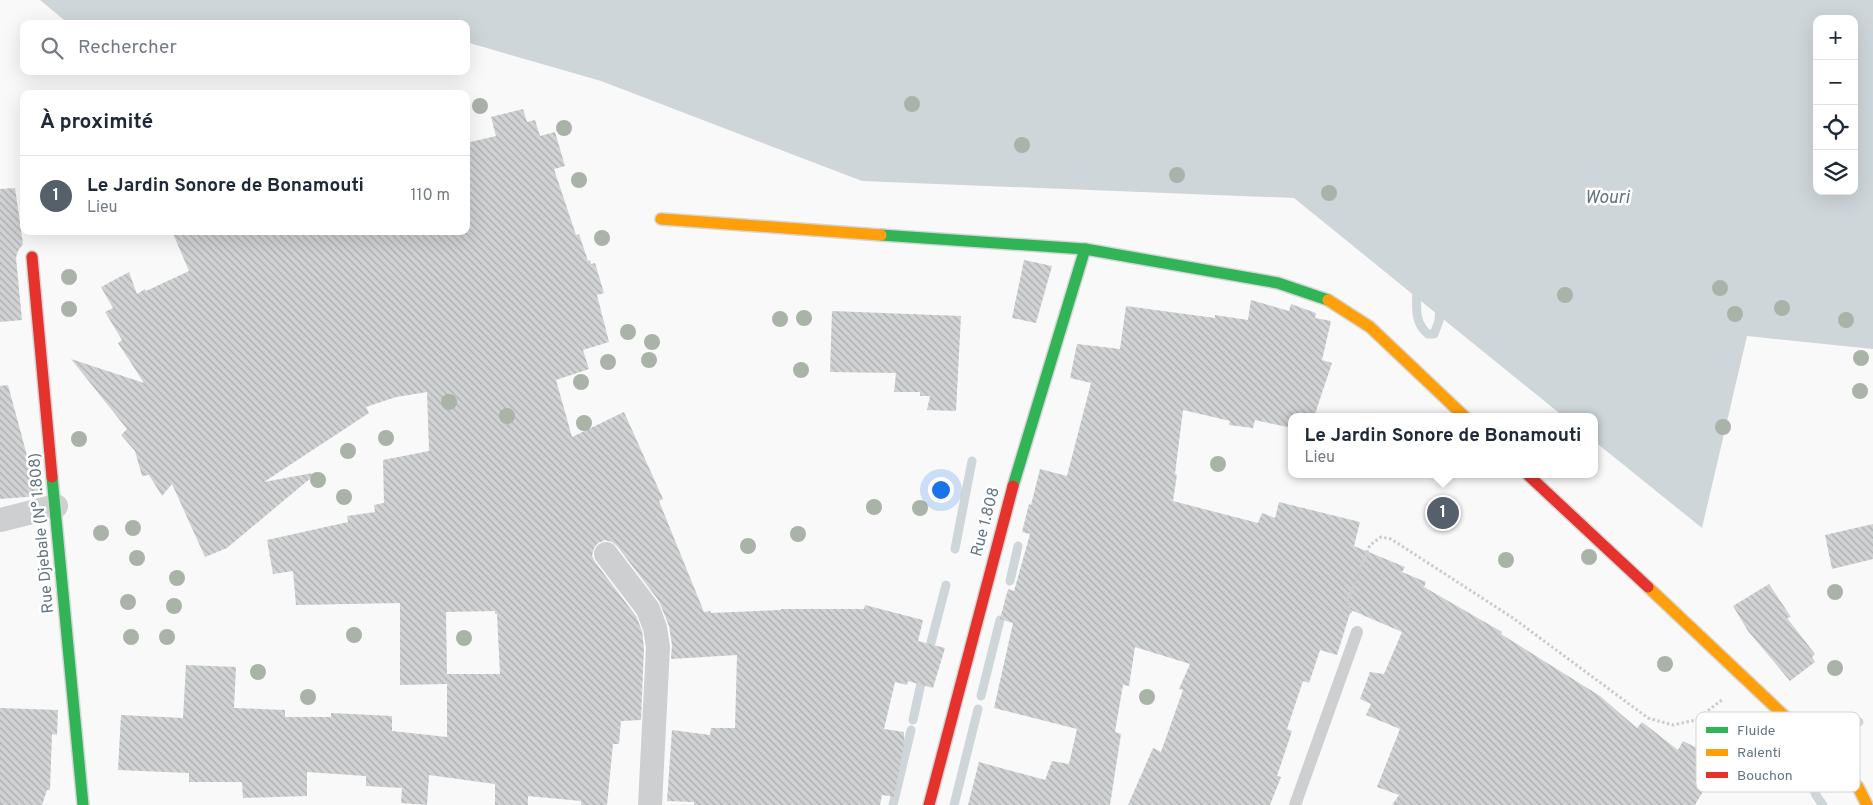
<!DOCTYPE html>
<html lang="fr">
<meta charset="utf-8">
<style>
:root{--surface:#fff;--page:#f2f2f3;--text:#1f2937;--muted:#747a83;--line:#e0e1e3;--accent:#56606c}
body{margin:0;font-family:Overpass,sans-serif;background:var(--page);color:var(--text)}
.controls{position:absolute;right:15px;top:15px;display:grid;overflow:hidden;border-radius:10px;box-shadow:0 5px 20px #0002}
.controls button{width:45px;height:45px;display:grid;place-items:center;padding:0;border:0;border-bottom:1px solid var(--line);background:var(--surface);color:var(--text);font:25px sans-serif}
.you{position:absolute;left:940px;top:489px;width:18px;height:18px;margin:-12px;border:4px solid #fff;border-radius:50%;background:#1a73e8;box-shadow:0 0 0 8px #1a73e833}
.badge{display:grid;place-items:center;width:32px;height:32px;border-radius:50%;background:var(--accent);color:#fff;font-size:16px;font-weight:700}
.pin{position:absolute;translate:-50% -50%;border:2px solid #fff;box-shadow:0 1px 5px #0006}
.popup{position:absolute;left:1288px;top:413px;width:310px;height:65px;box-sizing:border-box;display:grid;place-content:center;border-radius:10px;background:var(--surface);filter:drop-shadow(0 1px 4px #0005);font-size:16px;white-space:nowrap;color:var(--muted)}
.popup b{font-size:19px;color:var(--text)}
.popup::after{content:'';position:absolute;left:50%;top:100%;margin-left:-10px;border:10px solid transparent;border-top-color:var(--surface)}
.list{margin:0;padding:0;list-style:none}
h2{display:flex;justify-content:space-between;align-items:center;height:65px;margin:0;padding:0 20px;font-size:21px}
h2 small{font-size:16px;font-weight:400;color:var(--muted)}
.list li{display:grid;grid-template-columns:32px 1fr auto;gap:15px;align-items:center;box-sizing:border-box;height:80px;padding:0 20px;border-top:1px solid var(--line)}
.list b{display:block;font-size:19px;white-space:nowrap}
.list p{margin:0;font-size:16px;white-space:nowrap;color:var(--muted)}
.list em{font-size:16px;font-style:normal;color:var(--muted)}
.icon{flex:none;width:28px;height:28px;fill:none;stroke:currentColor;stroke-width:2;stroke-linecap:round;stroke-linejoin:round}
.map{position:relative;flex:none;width:1873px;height:805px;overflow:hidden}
.search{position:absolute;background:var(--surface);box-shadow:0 5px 20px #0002;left:20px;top:20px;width:450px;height:55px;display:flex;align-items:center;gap:12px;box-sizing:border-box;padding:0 18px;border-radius:10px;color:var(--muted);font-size:19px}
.panel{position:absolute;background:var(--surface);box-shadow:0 5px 20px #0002;left:20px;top:90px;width:450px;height:145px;border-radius:10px}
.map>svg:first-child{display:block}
</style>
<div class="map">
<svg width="1873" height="805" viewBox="0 0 1873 805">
<defs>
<pattern id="building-back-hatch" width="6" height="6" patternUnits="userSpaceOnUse" patternTransform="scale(1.25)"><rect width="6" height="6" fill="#d0d2d3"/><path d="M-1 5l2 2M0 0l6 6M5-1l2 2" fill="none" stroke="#acafb1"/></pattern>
</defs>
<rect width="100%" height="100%" fill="#f9f9f9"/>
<path fill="#ced6d9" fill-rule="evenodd" d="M40 0H1873V349L1747 336 1702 528 1594 441V417H1564L1294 198 862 181 601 81 466 42V24H69ZM1817 19H1854V191H1817Z"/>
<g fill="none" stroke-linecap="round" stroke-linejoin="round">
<g stroke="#ced6d9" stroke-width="9">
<path d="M1417 286C1417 304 1413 322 1428 334H1434L1439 321 1440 306"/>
<polyline points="955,549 972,461"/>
<polyline points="1010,581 1018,546"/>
<polyline points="928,654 946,585"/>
<polyline points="981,696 1000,620"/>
<polyline points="913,720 923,674"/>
<path d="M1830 727C1838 721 1850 721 1859 722"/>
<polyline points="893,805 911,730"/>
<polyline points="954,805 978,709"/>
<path d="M1823 805C1804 783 1806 750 1827 730"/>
</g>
</g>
<g fill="url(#building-back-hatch)" fill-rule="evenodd">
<path d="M523 109 527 122 535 120 540 136 555 132 565 166 554 169 576 235 579 234 588 261 590 260 591 264 595 263 604 293 597 295 609 342 583 350 589 369 556 380 572 437 624 412 663 499 659 501 704 612 710 611 711 613 781 610V609H864L865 605 923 620 918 641 945 648 933 688 908 681 907 685 895 682 884 729 904 732V743L894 797 882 795 880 805H694V802L667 801 672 730 710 735 711 728H735L737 655 671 659 672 645 669 626 659 601 617 546 612 542 605 540 598 543 594 548 592 556 595 562 636 616 642 631 644 648 641 720 621 721 619 744H613L607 805H581V801L528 796V805H495V784L429 775 427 805 401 803 402 788 366 786V776L307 772V796L243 798 242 782H189V773L118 770 121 715 183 718 186 665 236 667 234 708 285 710V717H331V713L392 716V731L447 737V684L400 685V603L296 605 293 571 273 574 267 540 348 522 347 516 375 512 374 505 384 503 383 460 429 451 427 392 396 397 366 407 369 413 264 482 318 472 227 548 205 557 172 484 162 496 149 475 142 476 135 451 121 435 127 429 71 359 144 383 118 343 122 340 105 312 113 308 101 287 129 272 137 294 145 289 146 291 189 271 172 231H466V143L496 136 491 117ZM495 611V614H497L500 674H447L446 612Z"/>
<polygon points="15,188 23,244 18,251 16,258 22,320 0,322 0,189"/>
<polygon points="1024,260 1052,266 1036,323 1012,318"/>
<polygon points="1251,300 1289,311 1291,304 1316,313 1315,318 1331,321 1322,360 1332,363 1314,417 1292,417 1292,428 1255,420 1253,428 1229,425 1230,421 1183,410 1175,474 1177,475 1173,501 1258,523 1262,513 1275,518 1279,502 1360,522 1354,546 1405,567 1402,572 1426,582 1424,587 1502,632 1501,634 1600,696 1637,728 1642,722 1678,750 1683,741 1723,761 1714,787 1708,783 1695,805 1392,805 1399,795 1377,787 1400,729 1366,715 1371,704 1360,699 1370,672 1384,674 1402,632 1351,610 1337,655 1320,650 1309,683 1303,681 1287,729 1292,731 1277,776 1281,777 1270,805 1128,805 1153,748 1161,752 1183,690 1179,689 1190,664 1135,647 1129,686 1123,685 1115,732 1121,734 1110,805 968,805 979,762 1045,780 1052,761 1069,764 1077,729 994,708 1013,623 1000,619 1008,589 1014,591 1030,534 1022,532 1029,504 1031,505 1040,469 1067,476 1091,383 1070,378 1077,344 1120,349 1126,306 1215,318 1215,315 1248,320"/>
<polygon points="832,311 961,316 956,411 927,410 930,396 920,396 920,392 894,392 896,373 830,372"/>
<polygon points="8,385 29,463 35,462 39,496 0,499 0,386"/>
<polygon points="1873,524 1873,559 1832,569 1825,535"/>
<polygon points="1769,584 1791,617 1787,618 1815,654 1812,657 1815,662 1790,681 1748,631 1733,606"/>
<polygon points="0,708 58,710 57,735 52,734 50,790 47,790 42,805 0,805"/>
</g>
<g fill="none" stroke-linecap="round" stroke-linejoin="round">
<defs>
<g id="fast">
<polyline points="881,235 1085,249 1278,283 1328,300"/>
<polyline points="52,477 83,805"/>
<polyline points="1013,486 1085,249"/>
</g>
<g id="slow">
<polyline points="661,219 881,235"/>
<polyline points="1328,300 1370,327 1465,417"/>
<polyline points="1648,587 1846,774 1858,787 1867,805"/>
</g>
<g id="jam">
<polyline points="32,257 52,477"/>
<polyline points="1527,474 1648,587"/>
<polyline points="929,805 1013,486"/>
</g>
</defs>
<use href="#fast" stroke="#d5d6d7" stroke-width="14"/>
<use href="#slow" stroke="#d5d6d7" stroke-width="14"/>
<use href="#jam" stroke="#d5d6d7" stroke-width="14"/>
<polyline stroke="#cbcccd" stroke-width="3" stroke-dasharray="2.5 2.5" stroke-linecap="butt" points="1351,613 1347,601 1370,545 1381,537 1391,539 1513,618 1648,718 1673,725 1696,720 1723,699"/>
<polyline stroke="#cecfd0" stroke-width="12" points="1295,805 1357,632"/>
<g stroke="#cecfd0" stroke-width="24">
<polyline points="0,520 56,506"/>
<polyline points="606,554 648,609 655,628 658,647 650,805"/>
</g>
<use href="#fast" stroke="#30b455" stroke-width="11"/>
<use href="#slow" stroke="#ff9f0a" stroke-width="11"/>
<use href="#jam" stroke="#e5322d" stroke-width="11"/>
</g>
<g fill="#a9b3a7">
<circle cx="912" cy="104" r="8"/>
<circle cx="480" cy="106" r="8"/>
<circle cx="564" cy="128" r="8"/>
<circle cx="1022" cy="145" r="8"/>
<circle cx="1177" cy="175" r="8"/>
<circle cx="579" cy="180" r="8"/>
<circle cx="1329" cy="193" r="8"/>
<circle cx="602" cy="238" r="8"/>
<circle cx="69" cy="277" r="8"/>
<circle cx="1720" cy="288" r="8"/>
<circle cx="1565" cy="295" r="8"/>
<circle cx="1782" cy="308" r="8"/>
<circle cx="69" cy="309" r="8"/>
<circle cx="1735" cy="314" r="8"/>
<circle cx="804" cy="318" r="8"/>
<circle cx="780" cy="319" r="8"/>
<circle cx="1846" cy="320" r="8"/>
<circle cx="628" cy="332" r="8"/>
<circle cx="652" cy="342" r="8"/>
<circle cx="1861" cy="358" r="8"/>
<circle cx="649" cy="360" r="8"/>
<circle cx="608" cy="362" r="8"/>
<circle cx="801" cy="370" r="8"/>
<circle cx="581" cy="382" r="8"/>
<circle cx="1860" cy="391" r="8"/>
<circle cx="449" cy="402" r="8"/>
<circle cx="507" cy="416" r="8"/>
<circle cx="584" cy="423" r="8"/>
<circle cx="1723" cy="427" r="8"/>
<circle cx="386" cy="438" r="8"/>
<circle cx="79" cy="439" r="8"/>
<circle cx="348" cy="451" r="8"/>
<circle cx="1218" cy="464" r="8"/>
<circle cx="318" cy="480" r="8"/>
<circle cx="344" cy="497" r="8"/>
<circle cx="874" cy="507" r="8"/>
<circle cx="920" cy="508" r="8"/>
<circle cx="133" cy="528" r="8"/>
<circle cx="101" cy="533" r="8"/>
<circle cx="798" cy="534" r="8"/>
<circle cx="748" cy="546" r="8"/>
<circle cx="1589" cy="557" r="8"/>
<circle cx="137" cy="558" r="8"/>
<circle cx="1506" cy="560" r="8"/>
<circle cx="177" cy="578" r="8"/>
<circle cx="1835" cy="592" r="8"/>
<circle cx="128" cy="602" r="8"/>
<circle cx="174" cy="606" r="8"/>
<circle cx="354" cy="635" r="8"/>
<circle cx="131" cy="637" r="8"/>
<circle cx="167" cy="637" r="8"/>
<circle cx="464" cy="638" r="8"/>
<circle cx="1665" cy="664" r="8"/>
<circle cx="1835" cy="668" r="8"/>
<circle cx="258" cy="672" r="8"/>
<circle cx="308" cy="697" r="8"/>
<circle cx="1147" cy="697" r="8"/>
</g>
<g text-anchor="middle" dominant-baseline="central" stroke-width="5" stroke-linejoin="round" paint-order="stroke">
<g font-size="16" fill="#657683" stroke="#fff">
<text transform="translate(986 522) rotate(-75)">Rue 1.808</text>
<text transform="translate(42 533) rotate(-95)">Rue Djebale (N° 1.808)</text>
</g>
<g font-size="18" font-style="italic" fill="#60757c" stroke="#fff">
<text x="1607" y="198">Wouri</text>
</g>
</g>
<rect x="1696" y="712" width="164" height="80" rx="8" fill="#fff" stroke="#d1d6da" stroke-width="1"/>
<rect x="1706" y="727" width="22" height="6" fill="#30b455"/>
<rect x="1706" y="749" width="22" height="7" fill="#ff9f0a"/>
<rect x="1706" y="772" width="22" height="6" fill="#e5322d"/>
<g font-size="14" fill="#657683">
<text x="1737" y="735">Fluide</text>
<text x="1737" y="757">Ralenti</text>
<text x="1737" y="780">Bouchon</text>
</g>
</svg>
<div class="controls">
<button>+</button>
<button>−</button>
<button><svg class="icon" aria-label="locate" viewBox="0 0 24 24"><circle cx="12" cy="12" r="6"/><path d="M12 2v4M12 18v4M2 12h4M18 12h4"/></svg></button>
<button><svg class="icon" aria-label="layers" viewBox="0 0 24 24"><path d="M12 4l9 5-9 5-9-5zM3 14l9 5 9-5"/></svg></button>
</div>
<div class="you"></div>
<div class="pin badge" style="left:1443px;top:513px">1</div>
<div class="popup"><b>Le Jardin Sonore de Bonamouti</b>Lieu</div>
<div class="search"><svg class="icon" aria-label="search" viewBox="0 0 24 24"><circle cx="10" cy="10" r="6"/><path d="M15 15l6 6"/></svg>Rechercher</div>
<section class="panel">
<h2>À proximité<small></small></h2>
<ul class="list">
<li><span class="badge">1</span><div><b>Le Jardin Sonore de Bonamouti</b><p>Lieu</p></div><em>110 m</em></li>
</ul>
</section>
</div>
